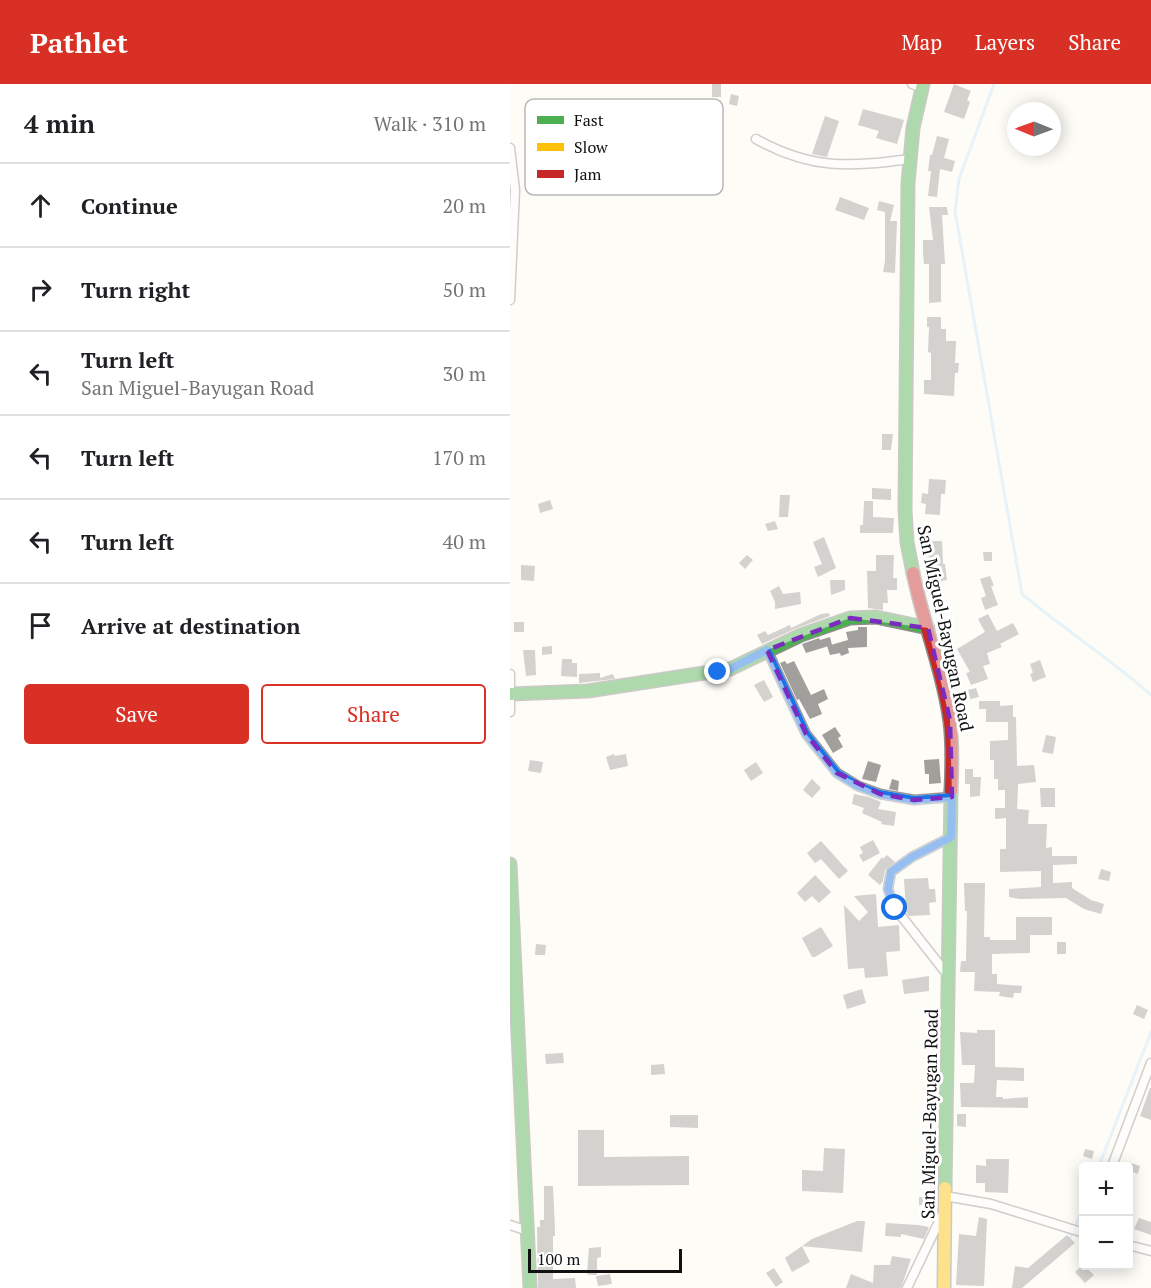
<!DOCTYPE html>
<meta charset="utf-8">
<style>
:root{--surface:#fff;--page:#f6f6f6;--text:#202124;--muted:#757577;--line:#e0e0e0;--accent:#d93025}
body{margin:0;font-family:"PT Serif",serif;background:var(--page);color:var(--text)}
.controls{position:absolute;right:18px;bottom:18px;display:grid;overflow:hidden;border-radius:6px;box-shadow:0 3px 15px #0003}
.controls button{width:54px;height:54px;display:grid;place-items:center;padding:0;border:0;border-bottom:2px solid var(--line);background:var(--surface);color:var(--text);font:30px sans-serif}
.compass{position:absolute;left:497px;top:18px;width:54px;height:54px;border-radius:50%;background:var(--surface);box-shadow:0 3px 15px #0003;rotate:271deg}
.scale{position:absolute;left:18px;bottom:15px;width:154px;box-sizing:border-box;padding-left:6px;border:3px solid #111;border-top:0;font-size:16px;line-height:21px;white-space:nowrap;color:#111;-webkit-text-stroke:4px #fff;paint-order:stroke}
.stop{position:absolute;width:18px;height:18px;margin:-14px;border:4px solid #1a73e8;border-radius:50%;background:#fff}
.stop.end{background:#1a73e8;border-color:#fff;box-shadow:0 2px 6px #0008}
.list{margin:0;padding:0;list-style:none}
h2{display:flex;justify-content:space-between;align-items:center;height:78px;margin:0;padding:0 24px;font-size:26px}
h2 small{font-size:20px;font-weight:400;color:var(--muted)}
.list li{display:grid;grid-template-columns:39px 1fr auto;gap:18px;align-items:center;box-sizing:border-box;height:84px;padding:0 24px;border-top:2px solid var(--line)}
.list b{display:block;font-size:22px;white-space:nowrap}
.list p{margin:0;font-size:20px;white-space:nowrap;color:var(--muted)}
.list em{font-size:20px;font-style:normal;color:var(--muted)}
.actions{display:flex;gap:12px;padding:18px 24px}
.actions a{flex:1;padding:14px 0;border:2px solid var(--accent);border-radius:6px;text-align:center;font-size:21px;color:var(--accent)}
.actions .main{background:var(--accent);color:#fff}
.icon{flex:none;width:33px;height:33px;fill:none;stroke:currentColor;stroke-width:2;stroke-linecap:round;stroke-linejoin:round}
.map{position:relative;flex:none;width:641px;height:1204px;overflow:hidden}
header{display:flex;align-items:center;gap:36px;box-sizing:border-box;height:84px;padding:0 30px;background:var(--accent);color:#fff}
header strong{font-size:28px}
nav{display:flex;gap:33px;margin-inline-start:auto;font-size:21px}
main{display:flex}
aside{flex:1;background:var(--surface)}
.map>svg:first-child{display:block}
</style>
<header>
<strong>Pathlet</strong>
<nav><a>Map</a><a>Layers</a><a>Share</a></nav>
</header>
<main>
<aside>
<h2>4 min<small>Walk · 310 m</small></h2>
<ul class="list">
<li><svg class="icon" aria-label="ahead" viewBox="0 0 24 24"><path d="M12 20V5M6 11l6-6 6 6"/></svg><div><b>Continue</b></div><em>20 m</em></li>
<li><svg class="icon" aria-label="right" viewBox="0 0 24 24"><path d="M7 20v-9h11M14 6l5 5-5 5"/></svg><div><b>Turn right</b></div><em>50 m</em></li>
<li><svg class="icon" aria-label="left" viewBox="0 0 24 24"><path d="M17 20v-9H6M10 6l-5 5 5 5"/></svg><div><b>Turn left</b><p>San Miguel-Bayugan Road</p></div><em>30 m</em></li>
<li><svg class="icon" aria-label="left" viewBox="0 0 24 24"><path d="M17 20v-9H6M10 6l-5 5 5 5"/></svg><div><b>Turn left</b></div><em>170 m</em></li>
<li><svg class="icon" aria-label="left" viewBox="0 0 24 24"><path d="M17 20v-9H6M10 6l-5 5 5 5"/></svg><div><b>Turn left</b></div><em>40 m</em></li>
<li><svg class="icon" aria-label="arrive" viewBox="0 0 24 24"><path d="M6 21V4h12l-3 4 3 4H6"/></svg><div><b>Arrive at destination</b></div></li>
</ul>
<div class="actions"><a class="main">Save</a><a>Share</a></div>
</aside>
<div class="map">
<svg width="641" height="1204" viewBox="0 0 641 1204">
<rect width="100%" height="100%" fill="#fdfcf7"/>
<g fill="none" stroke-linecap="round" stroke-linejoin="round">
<g stroke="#cde8f7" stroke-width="3">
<path d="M484 0 449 95 445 127 512 510C554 545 600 575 641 611"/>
<polyline points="589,1082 641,948"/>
<polyline points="559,1157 574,1122"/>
</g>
</g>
<g fill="#a19f9c">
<rect x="202" y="0" width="9" height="13"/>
<polygon points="444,0 461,7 457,16 460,18 454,35 434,28"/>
<polygon points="221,10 229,12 227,22 219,20"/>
<polygon points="353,25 394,36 387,60 366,54 369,47 348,41"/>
<polygon points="315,32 329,37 317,73 302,70"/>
<polygon points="427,52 439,55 434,74 445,77 442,88 430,85 427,113 418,112 421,87 418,87 420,71 422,71"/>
<polygon points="330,113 359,124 354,136 325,126"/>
<polygon points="369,117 384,121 380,137 387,137 385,189 373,188 375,177 375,128 367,126"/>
<polygon points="419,123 437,123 438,131 432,131 435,180 431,180 431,218 419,219 419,180 414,180 413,169 413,156 423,156"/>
<polygon points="417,233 431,233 431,245 436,245 436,257 446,257 445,279 449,279 448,289 445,289 444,312 414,310 414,296 421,296 421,269 418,268 419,243 417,243"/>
<polygon points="372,350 383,350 381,366 372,366"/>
<polygon points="419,395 436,396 435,410 431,410 430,431 415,430 416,420 411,419 412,409 418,410"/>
<polygon points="362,404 381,405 381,416 362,415"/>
<polygon points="270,411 280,411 278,433 269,433"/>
<polygon points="40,416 43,425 30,429 28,420"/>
<polygon points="354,417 363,417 363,433 384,434 383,449 350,449 350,441 353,441"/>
<polygon points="265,437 268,445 258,447 255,440"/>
<polygon points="314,453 326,484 308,493 304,483 312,480 303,458"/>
<polygon points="418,457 432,457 433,480 435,480 437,496 432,497 433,511 420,512"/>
<polygon points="473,468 482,468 482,477 474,477"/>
<polygon points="237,471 243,476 235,485 229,479"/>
<polygon points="366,471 384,471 383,494 387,494 387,506 377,506 378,519 373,519 373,526 358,524 357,487 366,487"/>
<polygon points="11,481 25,482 24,497 11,496"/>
<polygon points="480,492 484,502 481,502 488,521 475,526 471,514 476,512 470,495"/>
<polygon points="320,496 335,496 335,506 321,511"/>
<polygon points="269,502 273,510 290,508 291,520 265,525 265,518 260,507"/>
<polygon points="319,529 320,532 287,544 252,560 247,551 255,547 258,551 280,541 281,544 311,530"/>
<polygon points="478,530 487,547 503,539 509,550 490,560 492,563 477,569 480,580 473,582 478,595 461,601 456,589 460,588 447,565 475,548 468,535"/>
<rect x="4" y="538" width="10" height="10"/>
<polygon points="348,543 357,543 357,563 338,564 339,569 331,572 330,569 320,571 317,562 338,556 336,548 348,546"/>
<polygon points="320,553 322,561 296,569 292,560 309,554 310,556"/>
<polygon points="42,562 42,570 32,571 32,563"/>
<polygon points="13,566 25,566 26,591 16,592"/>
<polygon points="52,575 62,575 62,579 67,579 67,593 51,592"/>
<polygon points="530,576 536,593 523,598 520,590 523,589 520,580"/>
<polygon points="275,577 277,580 284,577 301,611 314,605 318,615 308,620 312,630 300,635 289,615 287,616 270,579"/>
<polygon points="90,589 90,594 103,590 105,595 69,599 69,590"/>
<polygon points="254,596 263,613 254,618 244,601"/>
<polygon points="466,604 469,613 460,615 458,606"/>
<polygon points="469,617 490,617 490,622 503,621 503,633 506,633 507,682 524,681 526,698 508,700 507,725 519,726 518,740 537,740 536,764 542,763 542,772 567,772 567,780 543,781 543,799 562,798 562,804 581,816 594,820 591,830 574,825 556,814 510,815 499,813 499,805 531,803 531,787 490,788 490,765 496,765 496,734 485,735 485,724 495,724 495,706 488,706 488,695 484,695 484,676 480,676 480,657 498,656 498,638 476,638 476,625 469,625"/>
<polygon points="325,643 331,652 328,654 333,663 323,669 312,651"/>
<polygon points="536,651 546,653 543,670 532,668"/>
<polygon points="104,670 105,672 116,670 118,682 100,686 96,673"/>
<polygon points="429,675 431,699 419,700 419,690 415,690 414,676"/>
<polygon points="20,676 33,678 31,689 18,687"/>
<polygon points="358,677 371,681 366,698 352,695"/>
<polygon points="246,678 253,689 241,697 234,686"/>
<polygon points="455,685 463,685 463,693 471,693 470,712 460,713 460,700 455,700"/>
<polygon points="302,695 311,704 302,714 293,706"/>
<polygon points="382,695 389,697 388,707 379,705"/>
<polygon points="530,704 545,704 545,723 531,723"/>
<polygon points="344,710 359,713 371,718 368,725 386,728 384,742 371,740 372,738 352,729 354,724 342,720"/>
<polygon points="363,756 370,769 353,778 349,771 353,769 350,763"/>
<polygon points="311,757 338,787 329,795 311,775 305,779 297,769"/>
<polygon points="377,771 385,778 375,786 373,797 370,801 358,791 372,773 373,775"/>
<polygon points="591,785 601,788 599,797 588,795"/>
<polygon points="305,791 321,808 309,819 302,812 295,818 287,809"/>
<polygon points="418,794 419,805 425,805 426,818 419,819 420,831 399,832 396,827 394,795"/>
<polygon points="454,799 475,799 474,853 480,853 480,856 506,856 506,833 542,833 542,851 520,851 520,869 482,870 482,890 487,890 487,900 512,902 511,909 504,909 503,914 489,912 490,908 464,907 465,888 450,888 451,877 456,877 457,827 455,827"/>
<polygon points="366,810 368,843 389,841 390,867 376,868 378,892 355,894 354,884 338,885 334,821 349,837 358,828 344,812"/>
<polygon points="311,843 323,862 305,873 302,873 292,854"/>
<rect x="547" y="858" width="9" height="12"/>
<polygon points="26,860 36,861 35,871 25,871"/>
<polygon points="419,892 419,907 394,910 392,896"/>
<polygon points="352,905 356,919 337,925 333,911"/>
<polygon points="627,921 638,926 634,935 623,930"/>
<polygon points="467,946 485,946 485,983 514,984 514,997 487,996 486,1013 493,1013 493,1015 518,1013 518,1024 451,1023 450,999 464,999 465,981 452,981 450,948 467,949"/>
<polygon points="53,969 54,979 36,980 35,970"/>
<polygon points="154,980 155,990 141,991 141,981"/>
<polygon points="640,1004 641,1004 641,1036 630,1032"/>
<polygon points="447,1030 456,1030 456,1043 447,1042"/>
<polygon points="160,1031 188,1031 188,1044 160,1043"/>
<polygon points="68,1046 94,1046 94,1073 179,1072 179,1101 68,1102"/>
<polygon points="314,1064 335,1065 333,1109 292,1107 292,1086 313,1087"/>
<polygon points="575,1065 584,1067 582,1075 573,1072"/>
<polygon points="476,1075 499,1075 498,1109 475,1108 475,1099 466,1099 466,1081 476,1082"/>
<polygon points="621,1079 630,1082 628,1090 618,1086"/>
<polygon points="34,1102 43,1102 45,1146 45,1152 43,1152 43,1195 65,1194 66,1204 28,1204 27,1143 30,1143 30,1136 34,1136"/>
<polygon points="409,1113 419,1113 418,1121 409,1121"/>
<polygon points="469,1133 477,1135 474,1202 446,1201 449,1150 466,1152"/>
<polygon points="629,1134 641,1138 641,1151 624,1145"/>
<polygon points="347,1137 355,1137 352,1168 292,1162 302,1155"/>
<polygon points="376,1139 408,1141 419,1143 414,1155 391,1150 391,1153 375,1152"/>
<polygon points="557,1151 565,1159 512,1204 502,1204 505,1182 518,1184"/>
<polygon points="292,1162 300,1178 282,1188 275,1174"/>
<polygon points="91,1163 91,1173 87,1174 87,1191 80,1191 77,1190 79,1164"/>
<polygon points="382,1172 401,1175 391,1204 336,1204 341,1190 363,1199 364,1181 380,1181"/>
<polygon points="573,1181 584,1191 575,1199 565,1188"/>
<polygon points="264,1184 273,1198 266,1203 256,1189"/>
<polygon points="100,1190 102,1200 88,1202 86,1192"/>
</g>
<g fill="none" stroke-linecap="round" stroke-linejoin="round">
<defs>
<g id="street">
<polyline points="402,0 412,4"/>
<path d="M246 55C301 86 340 83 400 75"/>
<polyline points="0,64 5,106 0,216"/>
<polyline points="257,566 296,650 327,689 348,702 370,710 404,716 442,713"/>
<polyline points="0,590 0,628"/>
<polyline points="440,894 385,824 378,805 381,788 402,773 441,753"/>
<polyline points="602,1082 641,979"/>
<polyline points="435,1112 481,1120 574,1149"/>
<polyline points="0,1141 18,1147"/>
<polyline points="618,1161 641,1167"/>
<polyline points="397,1204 433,1129"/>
</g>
<g id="fast">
<polyline points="403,489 397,458 395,426 398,99 403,44 413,0"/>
<polyline points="0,610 78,607 220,585 291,551 340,534 366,533 418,544"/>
<polyline points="0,780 20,1204"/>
<polyline points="435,1104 441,707"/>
</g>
<polyline id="slow" points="434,1204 435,1104"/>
<path id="jam" d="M403 489C413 539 433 587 440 638 443 661 442 684 441 707"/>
</defs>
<use href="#street" stroke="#979795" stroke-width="11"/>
<use href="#fast" stroke="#8e8d8b" stroke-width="15"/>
<use href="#slow" stroke="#8e8d8b" stroke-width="15"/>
<use href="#jam" stroke="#8e8d8b" stroke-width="15"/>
<use href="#street" stroke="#fffffe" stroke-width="8"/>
<use href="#fast" stroke="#4caf50" stroke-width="12"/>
<use href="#slow" stroke="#ffc107" stroke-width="12"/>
<use href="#jam" stroke="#c62828" stroke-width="12"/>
</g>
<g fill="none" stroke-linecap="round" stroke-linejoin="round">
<polyline stroke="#1a73e8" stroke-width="8" points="208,588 220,585 257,566 296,650 327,689 348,702 370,710 404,716 442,713 441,753 402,773 381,788 378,805 385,824"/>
</g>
<path d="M0 0H641V1204H0ZM340 534 418 544 440 636 442 713 404 716 370 710 327 689 296 650 257 566Z" fill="#fdfcf7" fill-opacity=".55" fill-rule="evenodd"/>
<path fill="none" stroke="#7b2cbf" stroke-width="4.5" stroke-dasharray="12 8" stroke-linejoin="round" d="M340 534 418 544 440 636 442 713 404 716 370 710 327 689 296 650 257 566Z"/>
<g text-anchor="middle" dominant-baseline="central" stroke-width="6" stroke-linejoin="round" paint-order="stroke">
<g font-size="18" fill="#111" stroke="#fff">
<text transform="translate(436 544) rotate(78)">San Miguel-Bayugan Road</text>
<text transform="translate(419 1030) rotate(-89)">San Miguel-Bayugan Road</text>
</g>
</g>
<rect x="15" y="15" width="198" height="96" rx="9" fill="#fff" stroke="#b8b8b8" stroke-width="1.5"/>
<rect x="27" y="32" width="27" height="8" fill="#4caf50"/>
<rect x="27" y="59" width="27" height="8" fill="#ffc107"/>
<rect x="27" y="86" width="27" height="8" fill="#c62828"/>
<g font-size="16" fill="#111">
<text x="64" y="42">Fast</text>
<text x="64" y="69">Slow</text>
<text x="64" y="96">Jam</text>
</g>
</svg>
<div class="controls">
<button>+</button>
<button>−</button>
</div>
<svg class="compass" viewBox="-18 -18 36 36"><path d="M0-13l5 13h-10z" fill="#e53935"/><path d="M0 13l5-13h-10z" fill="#757577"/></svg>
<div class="scale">100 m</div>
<div class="stop" style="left:385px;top:824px"></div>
<div class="stop end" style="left:208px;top:588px"></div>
</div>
</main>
